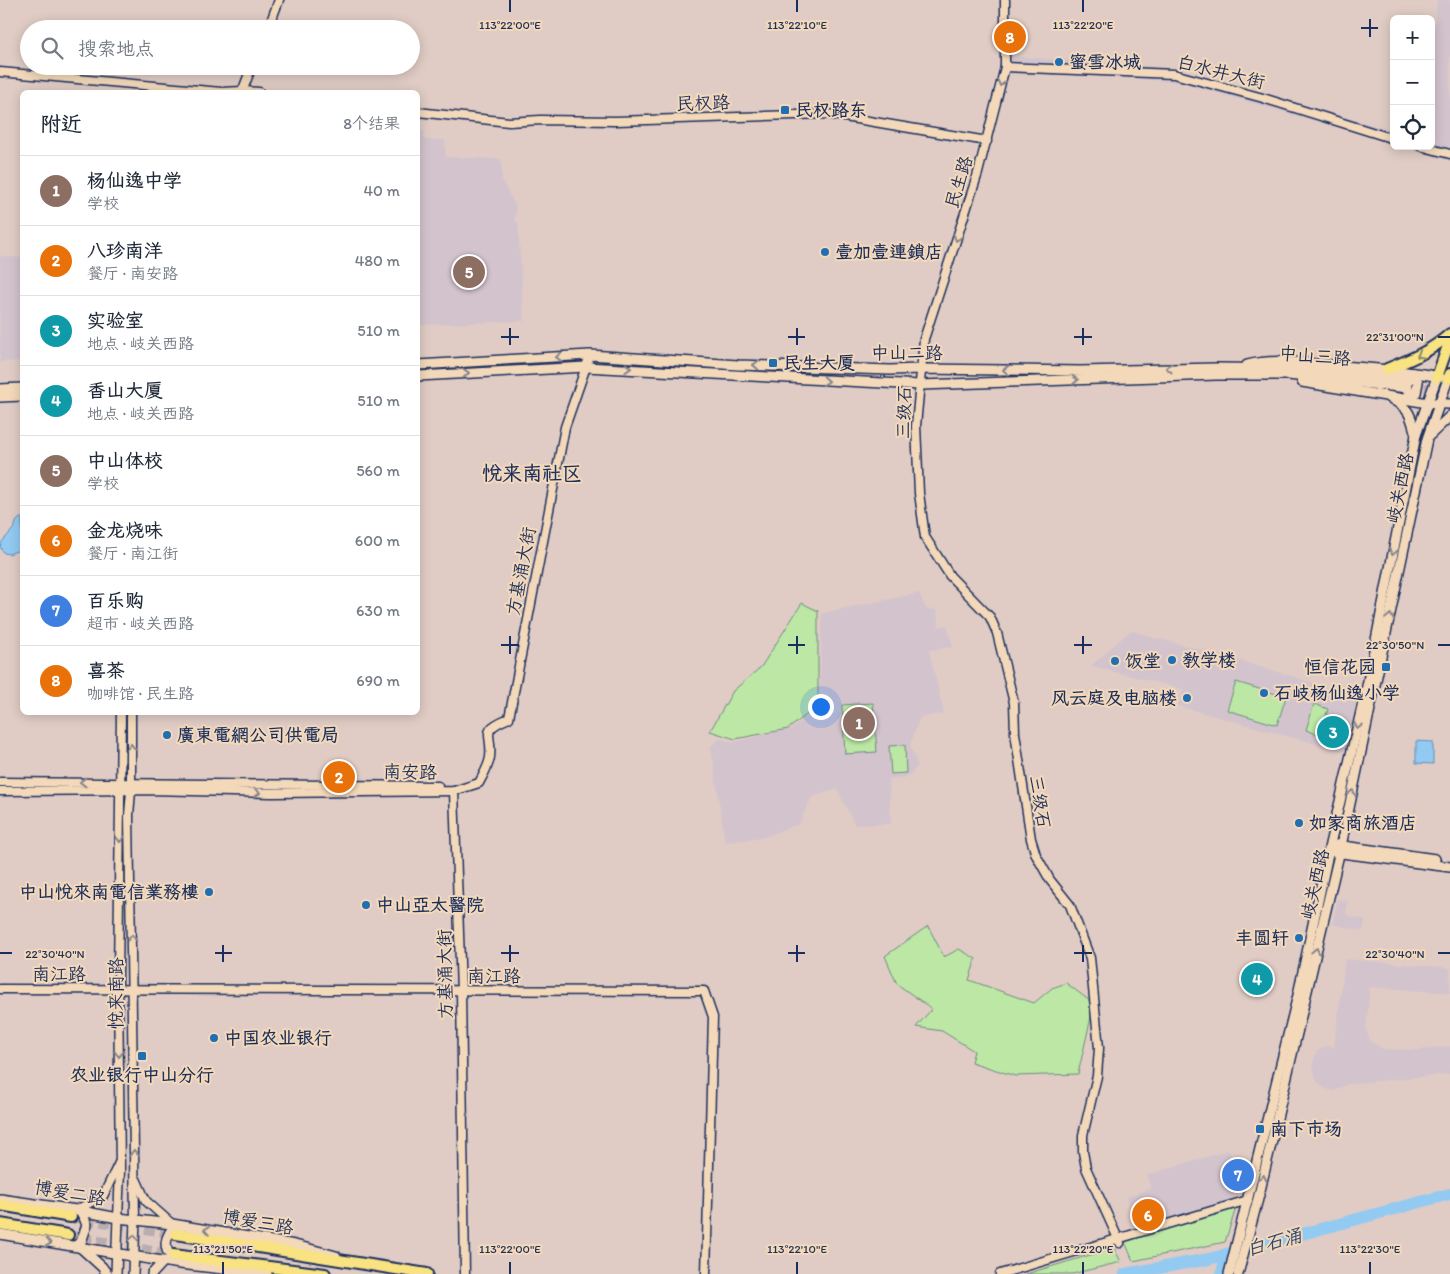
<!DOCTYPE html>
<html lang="zh">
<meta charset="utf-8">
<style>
:root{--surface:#fff;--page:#f6f6f7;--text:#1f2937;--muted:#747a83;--line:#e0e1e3;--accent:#db2777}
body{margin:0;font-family:Itim,"LXGW WenKai TC",sans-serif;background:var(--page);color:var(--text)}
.controls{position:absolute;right:15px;top:15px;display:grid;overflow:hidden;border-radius:8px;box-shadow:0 2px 12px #0003}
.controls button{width:45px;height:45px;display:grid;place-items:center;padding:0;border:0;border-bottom:1px solid var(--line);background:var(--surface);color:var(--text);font:25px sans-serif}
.you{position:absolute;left:820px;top:706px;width:18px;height:18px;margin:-12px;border:4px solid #fff;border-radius:50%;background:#1a73e8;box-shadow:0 0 0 8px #1a73e833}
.badge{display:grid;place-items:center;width:32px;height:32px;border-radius:50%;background:var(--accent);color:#fff;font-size:16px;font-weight:700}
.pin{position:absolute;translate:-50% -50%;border:2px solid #fff;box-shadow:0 1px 5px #0006}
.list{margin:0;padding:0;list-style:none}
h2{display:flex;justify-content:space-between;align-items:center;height:65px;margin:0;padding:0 20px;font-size:21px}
h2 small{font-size:16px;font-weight:400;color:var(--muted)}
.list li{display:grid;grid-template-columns:32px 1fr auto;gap:15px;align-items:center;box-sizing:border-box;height:70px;padding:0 20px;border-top:1px solid var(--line)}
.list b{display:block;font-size:19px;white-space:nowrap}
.list p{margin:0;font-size:16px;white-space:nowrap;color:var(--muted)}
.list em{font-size:16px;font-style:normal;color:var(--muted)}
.icon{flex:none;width:28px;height:28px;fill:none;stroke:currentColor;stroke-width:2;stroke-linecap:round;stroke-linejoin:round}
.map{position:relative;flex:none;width:1450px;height:1274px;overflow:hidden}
.search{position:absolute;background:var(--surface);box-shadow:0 2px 12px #0003;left:20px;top:20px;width:400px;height:55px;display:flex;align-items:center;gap:12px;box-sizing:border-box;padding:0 18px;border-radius:28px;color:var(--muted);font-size:19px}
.panel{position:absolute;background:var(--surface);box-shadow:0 2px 12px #0003;left:20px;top:90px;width:400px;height:625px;border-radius:8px}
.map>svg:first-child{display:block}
</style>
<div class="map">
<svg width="1450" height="1274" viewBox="0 0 1450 1274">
<rect width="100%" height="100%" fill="#e0ccc5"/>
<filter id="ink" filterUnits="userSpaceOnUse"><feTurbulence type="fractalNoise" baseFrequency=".02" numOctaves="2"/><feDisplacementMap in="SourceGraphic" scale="10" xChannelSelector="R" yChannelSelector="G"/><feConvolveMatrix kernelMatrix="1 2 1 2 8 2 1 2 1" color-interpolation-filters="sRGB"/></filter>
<g filter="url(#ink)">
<g fill="#d3c3cd">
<polygon points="1437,0 1450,0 1450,161 1400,146 1431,146 1431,65"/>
<polygon points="1009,56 1174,68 1394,131 1394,144 1180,82 1091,76 1009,74"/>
<polygon points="418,130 424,131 424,140 445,140 446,157 501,159 502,181 516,207 515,221 518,222 524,321 418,325"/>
<polygon points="0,256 22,258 22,361 0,362"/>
<polygon points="919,593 926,609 937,610 939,627 947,625 953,647 929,650 944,714 920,717 910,745 918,766 907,777 889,779 891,824 855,825 837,789 812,797 799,824 761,838 725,842 711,746 719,739 734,742 793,728 819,708 822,613"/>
<polygon points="1131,630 1155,638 1203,650 1358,696 1345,752 1178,706 1183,689 1091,666"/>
<polygon points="1338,899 1348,901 1346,913 1348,916 1365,920 1363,931 1332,924"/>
<polygon points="1345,959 1450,968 1450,993 1370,987 1366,1029 1370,1041 1383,1049 1419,1050 1450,1046 1450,1074 1348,1084 1334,1091 1326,1089 1318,1083 1314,1073 1313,1062 1317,1051 1327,1046 1334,1047"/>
<polygon points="1229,1150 1237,1174 1234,1197 1221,1205 1136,1231 1126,1197 1151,1189 1147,1175"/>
</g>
<g fill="#bce7a4" stroke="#6c8b81">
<polygon points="802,603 818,611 818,706 788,729 735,739 710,731 733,691 761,667"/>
<polygon points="1236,682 1286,697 1277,725 1227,710"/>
<polygon points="873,703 877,752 845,754 842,705"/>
<polygon points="1314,704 1328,709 1320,735 1306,730"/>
<polygon points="905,745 906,773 891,774 889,746"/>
<polygon points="928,926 944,957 959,949 976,959 969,980 1034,1003 1052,988 1066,983 1094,1004 1078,1074 1015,1076 971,1062 974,1051 942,1031 916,1027 932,1009 897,984 885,956"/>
<polygon points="1236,1208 1225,1242 1133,1261 1125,1242"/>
<polygon points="1114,1248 1121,1262 1072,1274 1026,1274"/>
</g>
<g fill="#93caf1" stroke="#638cb6">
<polygon points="20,518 22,518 22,549 9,554 4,553 0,547 1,543 15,527 16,522"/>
<polygon points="1416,741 1433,742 1433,764 1416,763"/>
</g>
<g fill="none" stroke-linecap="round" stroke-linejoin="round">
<g stroke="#93caf1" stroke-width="12">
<polyline points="1125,1274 1209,1259 1450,1194"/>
<polyline points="1222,1274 1226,1254"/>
</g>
<polyline stroke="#b9adb0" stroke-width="9" stroke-dasharray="9 4.5" stroke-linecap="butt" points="1411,388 1450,388"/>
<g stroke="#b9adb0" stroke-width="10" stroke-dasharray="10 5" stroke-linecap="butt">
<polyline points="71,1217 176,1234"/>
<polyline points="68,1235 173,1255"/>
</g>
<defs>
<g id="tertiary">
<polyline points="1005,0 1005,67 978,173 924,339 916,426 919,493 925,537 950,576 990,617 997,633 1014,703 1015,733 1031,839 1036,855 1050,880 1070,905 1090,958 1099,1048 1097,1076 1083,1135 1083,1152 1086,1168 1120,1243"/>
<polyline points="268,29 279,0"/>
<polyline points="1005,67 1174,74 1263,98 1394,139"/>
<polyline points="0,72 221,92 243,91 259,92"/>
<polyline points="242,92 252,66"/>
<polyline points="418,112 509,122 540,120 616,121 827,114 987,141"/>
<polyline points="1420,146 1450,154"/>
<polyline points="131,712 131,791 129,815 135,1220"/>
<polyline points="0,782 438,786"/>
<path d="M0 791 152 790 272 793 454 791 479 783C483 775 489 766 490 757 493 733 478 731 509 718L565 427 590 355"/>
<polyline points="454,791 461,991 465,1274"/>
<polyline points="0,989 704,991 713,1017 706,1274"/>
<polyline points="136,1179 146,1201 172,1224"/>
<polyline points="76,1210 103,1196 119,1163"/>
<polyline points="118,1218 120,1171 118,981 121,712"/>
<polyline points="1000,1274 1248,1200"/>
</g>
<g id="secondary">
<polyline points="418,365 590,355 738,365 890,370 921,369 1080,371 1217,368 1289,369 1409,380"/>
<path d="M1247 365C1273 358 1302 363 1328 365 1366 368 1403 370 1440 377"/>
<polyline points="418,376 586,367 920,385 1216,375 1288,375 1408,388"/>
<polyline points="1302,382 1428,403 1450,404"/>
<polyline points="0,389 22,388"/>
<polyline points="0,397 22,396"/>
<polyline points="1405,397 1416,393 1418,382 1413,373"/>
<path d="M1390 398C1410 409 1410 413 1416 435"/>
<polyline points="1430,435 1450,416"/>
<polyline points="1336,845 1435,859"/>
<polyline points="1334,852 1450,867"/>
<polyline points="0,1199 76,1210 118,1218 172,1224 295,1245 336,1256"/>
<polyline points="0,1234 180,1264 267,1274"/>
<polyline points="75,1246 81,1242 87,1225 83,1215 77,1210"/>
<polyline points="80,1247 102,1267 107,1274"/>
<path d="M176 1261C164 1252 163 1241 172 1229L181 1227"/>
<polyline points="116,1274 118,1218"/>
<polyline points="133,1274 135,1220"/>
<polyline points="152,1274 164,1261"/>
<polyline points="1229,1274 1298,995 1330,844 1367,686 1416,435 1437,377"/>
<polyline points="1238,1274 1259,1195 1341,846 1427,439 1448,379"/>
</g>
<g id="primary">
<path d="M1387 369C1410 360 1431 351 1450 334"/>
<polyline points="1437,377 1450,340"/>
<polyline points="1448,379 1450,374"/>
</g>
<g id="trunk">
<polyline points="0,1205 71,1217"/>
<polyline points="0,1224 68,1235"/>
<polyline points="176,1234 427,1274"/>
<polyline points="173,1255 325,1274"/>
</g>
</defs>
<use href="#tertiary" stroke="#1b2f5e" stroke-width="11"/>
<use href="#secondary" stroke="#1b2f5e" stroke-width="12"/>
<use href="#primary" stroke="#1b2f5e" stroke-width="14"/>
<use href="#trunk" stroke="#1b2f5e" stroke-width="14"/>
<use href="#tertiary" stroke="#f3d9ba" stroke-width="8"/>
<use href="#secondary" stroke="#f3d9ba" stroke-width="9"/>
<use href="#primary" stroke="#f8e281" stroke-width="10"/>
<use href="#trunk" stroke="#f8e281" stroke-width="10"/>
</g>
<defs><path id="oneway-chevron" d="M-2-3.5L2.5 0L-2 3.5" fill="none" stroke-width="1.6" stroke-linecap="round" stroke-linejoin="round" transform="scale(1.25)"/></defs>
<g stroke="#87848c">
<use href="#oneway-chevron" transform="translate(1001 83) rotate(103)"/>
<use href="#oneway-chevron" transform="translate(957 238) rotate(108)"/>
<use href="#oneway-chevron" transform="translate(559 357) rotate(177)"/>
<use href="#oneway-chevron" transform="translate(756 365) rotate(-178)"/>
<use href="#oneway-chevron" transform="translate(628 368) rotate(2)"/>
<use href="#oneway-chevron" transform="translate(1169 368) rotate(179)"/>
<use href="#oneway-chevron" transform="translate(1006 370) rotate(-179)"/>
<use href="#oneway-chevron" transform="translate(466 373) rotate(-3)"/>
<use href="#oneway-chevron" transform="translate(1075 380) rotate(-2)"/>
<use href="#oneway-chevron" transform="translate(826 381) rotate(4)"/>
<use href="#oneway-chevron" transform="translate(1393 552) rotate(101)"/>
<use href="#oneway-chevron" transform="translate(1390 617) rotate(-79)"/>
<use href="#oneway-chevron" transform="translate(1358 726) rotate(103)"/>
<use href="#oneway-chevron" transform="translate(131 747) rotate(-90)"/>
<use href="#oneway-chevron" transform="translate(83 782) rotate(-180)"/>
<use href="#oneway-chevron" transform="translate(257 793) rotate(1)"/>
<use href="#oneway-chevron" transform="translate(1352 793) rotate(-78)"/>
<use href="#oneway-chevron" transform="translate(120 839) rotate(91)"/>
<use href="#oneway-chevron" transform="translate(132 938) rotate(-90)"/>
<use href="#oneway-chevron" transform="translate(1316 951) rotate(-77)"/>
<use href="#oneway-chevron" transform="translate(119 1054) rotate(90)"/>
<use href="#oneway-chevron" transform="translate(134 1153) rotate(-92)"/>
<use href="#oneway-chevron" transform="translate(1263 1178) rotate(-78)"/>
<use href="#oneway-chevron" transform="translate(207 1230) rotate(-171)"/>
<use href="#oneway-chevron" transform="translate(134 1238) rotate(-86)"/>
<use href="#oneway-chevron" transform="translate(48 1243) rotate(9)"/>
</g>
<use stroke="#8a8870" href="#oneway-chevron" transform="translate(1420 355) rotate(153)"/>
</g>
<path fill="none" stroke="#1b2f5e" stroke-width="2" d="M510 0V12M797 0V12M1083 0V12M1370 19V37M1361 28H1378M510 328V345M797 328V345M1083 328V345M501 337H519M788 337H805M1074 337H1092M1438 337H1450M510 636V654M797 636V654M1083 636V654M501 645H519M788 645H805M1074 645H1092M1438 645H1450M223 945V962M510 945V962M797 945V962M1083 945V962M0 953H12M215 953H232M501 953H519M788 953H805M1074 953H1092M1438 953H1450M223 1262V1274M510 1262V1274M797 1262V1274M1083 1262V1274M1370 1262V1274"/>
<g fill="#1f6fb2" stroke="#f3d9ba" stroke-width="2">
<circle cx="1059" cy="62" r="5"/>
<rect x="780" y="105" width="10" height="10" rx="2.5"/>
<circle cx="825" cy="252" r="5"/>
<rect x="768" y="358" width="10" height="10" rx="2.5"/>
<circle cx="1172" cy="660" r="5"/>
<circle cx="1115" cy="661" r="5"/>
<rect x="1381" y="662" width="10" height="10" rx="2.5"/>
<circle cx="1264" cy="693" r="5"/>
<circle cx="1187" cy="698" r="5"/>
<circle cx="167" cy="735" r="5"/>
<circle cx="1299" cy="823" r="5"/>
<circle cx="209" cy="892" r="5"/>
<circle cx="366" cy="905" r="5"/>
<circle cx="1299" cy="938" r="5"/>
<circle cx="214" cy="1038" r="5"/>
<rect x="137" y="1051" width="10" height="10" rx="2.5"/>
<rect x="1255" y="1124" width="10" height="10" rx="2.5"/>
</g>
<g text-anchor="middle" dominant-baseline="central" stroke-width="4" stroke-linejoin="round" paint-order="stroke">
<g font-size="18" font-weight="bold" fill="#1b2f5e" stroke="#f3d9ba" text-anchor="start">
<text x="1069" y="62">蜜雪冰城</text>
<text x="795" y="110">民权路东</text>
<text x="835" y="252">壹加壹連鎖店</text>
<text x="783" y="363">民生大厦</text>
<text x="1182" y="660">教学楼</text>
<text x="1125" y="661">饭堂</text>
<text x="1376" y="667" text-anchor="end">恒信花园</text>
<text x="1274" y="693">石岐杨仙逸小学</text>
<text x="1177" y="698" text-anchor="end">风云庭及电脑楼</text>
<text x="177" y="735">廣東電網公司供電局</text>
<text x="1309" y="823">如家商旅酒店</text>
<text x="199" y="892" text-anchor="end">中山悅來南電信業務樓</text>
<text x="376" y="905">中山亞太醫院</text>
<text x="1289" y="938" text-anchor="end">丰圆轩</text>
<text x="224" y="1038">中国农业银行</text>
<text x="142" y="1075" text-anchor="middle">农业银行中山分行</text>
<text x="1270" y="1129">南下市场</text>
</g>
<g font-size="18" fill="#1b2f5e" stroke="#f3d9ba">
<text transform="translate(1221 72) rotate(14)">白水井大街</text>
<text transform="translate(703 103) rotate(-2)">民权路</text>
<text transform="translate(959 182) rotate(-73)">民生路</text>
<text x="907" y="353">中山二路</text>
<text transform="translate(1315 356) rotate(5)">中山三路</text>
<text transform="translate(904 412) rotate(-88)">三级石</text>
<text transform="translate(1400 488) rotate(-78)">岐关西路</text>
<text transform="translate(521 571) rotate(-79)">方基涌大街</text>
<text transform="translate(410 772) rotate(1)">南安路</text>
<text transform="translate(1040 802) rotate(81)">三级石</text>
<text transform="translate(1315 884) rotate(-77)">岐关西路</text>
<text x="59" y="974">南江路</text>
<text transform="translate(445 974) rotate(-91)">方基涌大街</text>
<text x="494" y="976">南江路</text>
<text transform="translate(116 993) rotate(-90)">悦来南路</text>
<text transform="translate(70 1193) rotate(10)">博爱二路</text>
<text transform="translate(258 1222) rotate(10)">博爱三路</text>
</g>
<g font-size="19" font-style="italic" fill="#2d4674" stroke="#f3d9ba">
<text transform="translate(1274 1242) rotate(-15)">白石涌</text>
</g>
<g font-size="20" font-weight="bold" fill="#1b2f5e" stroke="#f3d9ba">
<text x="532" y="473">悦来南社区</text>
</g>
</g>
<g font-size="12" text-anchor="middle" fill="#1b2f5e" stroke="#f3d9ba" stroke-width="4" stroke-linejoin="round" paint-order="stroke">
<text x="510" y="29">113°22'00"E</text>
<text x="797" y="29">113°22'10"E</text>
<text x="1083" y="29">113°22'20"E</text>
<text x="1395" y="341">22°31'00"N</text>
<text x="1395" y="649">22°30'50"N</text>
<text x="55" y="958">22°30'40"N</text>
<text x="1395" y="958">22°30'40"N</text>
<text x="223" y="1253">113°21'50"E</text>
<text x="510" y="1253">113°22'00"E</text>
<text x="797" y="1253">113°22'10"E</text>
<text x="1083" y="1253">113°22'20"E</text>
<text x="1370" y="1253">113°22'30"E</text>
</g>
</svg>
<div class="controls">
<button>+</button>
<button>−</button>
<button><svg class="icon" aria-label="locate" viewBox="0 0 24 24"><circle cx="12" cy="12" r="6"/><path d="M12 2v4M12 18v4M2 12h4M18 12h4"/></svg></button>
</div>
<div class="you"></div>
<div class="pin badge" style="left:859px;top:723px;background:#8d6e63">1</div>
<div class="pin badge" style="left:339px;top:777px;background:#e8710a">2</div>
<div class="pin badge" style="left:1333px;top:732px;background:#0f9aa8">3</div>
<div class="pin badge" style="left:1257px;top:979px;background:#0f9aa8">4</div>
<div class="pin badge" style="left:469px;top:272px;background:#8d6e63">5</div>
<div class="pin badge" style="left:1148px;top:1215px;background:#e8710a">6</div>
<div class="pin badge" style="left:1238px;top:1175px;background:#3f7fe0">7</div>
<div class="pin badge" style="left:1010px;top:37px;background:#e8710a">8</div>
<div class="search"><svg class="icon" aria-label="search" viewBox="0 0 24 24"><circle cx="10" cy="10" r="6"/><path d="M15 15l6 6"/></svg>搜索地点</div>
<section class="panel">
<h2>附近<small>8个结果</small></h2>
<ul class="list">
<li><span class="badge" style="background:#8d6e63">1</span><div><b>杨仙逸中学</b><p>学校</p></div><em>40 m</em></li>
<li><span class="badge" style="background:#e8710a">2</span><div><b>八珍南洋</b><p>餐厅 · 南安路</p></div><em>480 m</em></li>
<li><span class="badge" style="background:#0f9aa8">3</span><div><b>实验室</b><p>地点 · 岐关西路</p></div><em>510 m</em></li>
<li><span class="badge" style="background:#0f9aa8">4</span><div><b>香山大厦</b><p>地点 · 岐关西路</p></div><em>510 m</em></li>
<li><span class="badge" style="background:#8d6e63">5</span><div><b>中山体校</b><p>学校</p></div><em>560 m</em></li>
<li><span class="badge" style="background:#e8710a">6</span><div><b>金龙烧味</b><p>餐厅 · 南江街</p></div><em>600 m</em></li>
<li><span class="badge" style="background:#3f7fe0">7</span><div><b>百乐购</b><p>超市 · 岐关西路</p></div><em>630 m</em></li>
<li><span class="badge" style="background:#e8710a">8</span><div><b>喜茶</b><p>咖啡馆 · 民生路</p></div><em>690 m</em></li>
</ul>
</section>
</div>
